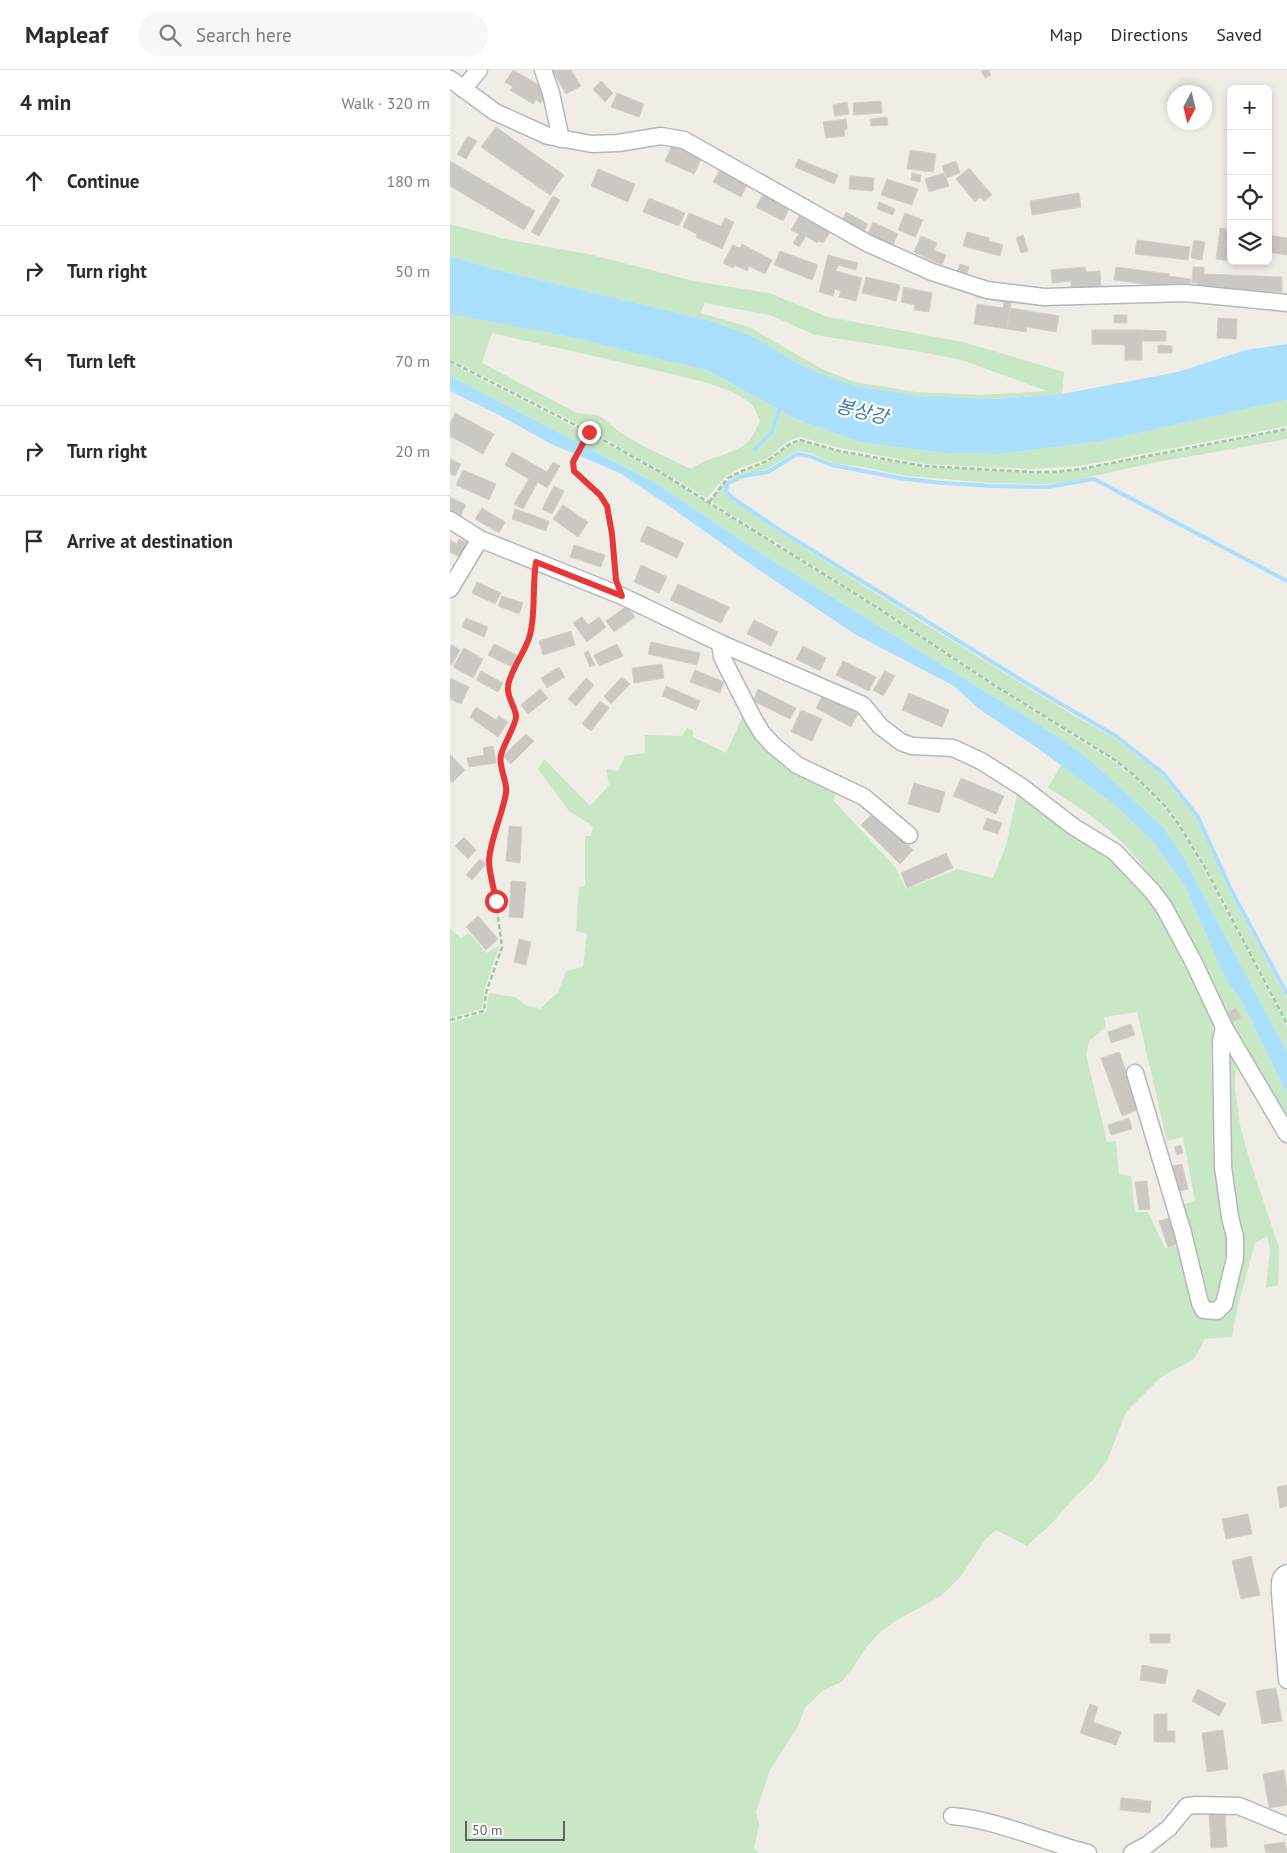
<!DOCTYPE html>
<meta charset="utf-8">
<style>
:root{--surface:#fff;--page:#f7f7f7;--text:#2b2b33;--muted:#7c7c81;--line:#e1e1e2}
body{margin:0;font-family:"PT Sans","Noto Sans KR",sans-serif;background:var(--page);color:var(--text)}
.controls{position:absolute;right:15px;top:15px;display:grid;overflow:hidden;border-radius:8px;box-shadow:0 2px 8px #0003}
.controls button{width:45px;height:45px;display:grid;place-items:center;padding:0;border:0;border-bottom:1px solid var(--line);background:var(--surface);color:var(--text);font:25px sans-serif}
.compass{position:absolute;left:717px;top:15px;width:45px;height:45px;border-radius:50%;background:var(--surface);box-shadow:0 2px 8px #0003;rotate:187deg}
.scale{position:absolute;left:15px;bottom:12px;width:100px;box-sizing:border-box;padding-left:5px;border:2px solid #5e6367;border-top:0;font-size:14px;line-height:18px;white-space:nowrap;color:#5e6367;-webkit-text-stroke:4px #fff;paint-order:stroke}
.stop{position:absolute;width:15px;height:15px;margin:-11px;border:4px solid #e53838;border-radius:50%;background:#fff}
.stop.end{background:#e53838;border-color:#fff;box-shadow:0 1px 5px #0008}
.list{margin:0;padding:0;list-style:none}
h2{display:flex;justify-content:space-between;align-items:center;height:65px;margin:0;padding:0 20px;font-size:21px}
h2 small{font-size:16px;font-weight:400;color:var(--muted)}
.list li{display:grid;grid-template-columns:32px 1fr auto;gap:15px;align-items:center;box-sizing:border-box;height:90px;padding:0 20px;border-top:1px solid var(--line)}
.list b{display:block;font-size:19px;white-space:nowrap}
.list em{font-size:16px;font-style:normal;color:var(--muted)}
.icon{flex:none;width:28px;height:28px;fill:none;stroke:currentColor;stroke-width:2;stroke-linecap:round;stroke-linejoin:round}
.map{position:relative;flex:none;width:837px;height:1783px;overflow:hidden}
header{display:flex;align-items:center;gap:30px;box-sizing:border-box;height:70px;padding:0 25px;background:var(--surface);border-bottom:1px solid var(--line)}
header strong{font-size:24px}
nav{display:flex;gap:28px;margin-inline-start:auto;font-size:18px}
.search{width:350px;height:45px;background:var(--page);display:flex;align-items:center;gap:12px;box-sizing:border-box;padding:0 18px;border-radius:28px;color:var(--muted);font-size:19px}
main{display:flex}
aside{flex:1;background:var(--surface)}
.map>svg:first-child{display:block}
</style>
<header>
<strong>Mapleaf</strong>
<div class="search"><svg class="icon" aria-label="search" viewBox="0 0 24 24"><circle cx="10" cy="10" r="6"/><path d="M15 15l6 6"/></svg>Search here</div>
<nav><a>Map</a><a>Directions</a><a>Saved</a></nav>
</header>
<main>
<aside>
<h2>4 min<small>Walk · 320 m</small></h2>
<ul class="list">
<li><svg class="icon" aria-label="ahead" viewBox="0 0 24 24"><path d="M12 20V5M6 11l6-6 6 6"/></svg><div><b>Continue</b></div><em>180 m</em></li>
<li><svg class="icon" aria-label="right" viewBox="0 0 24 24"><path d="M7 20v-9h11M14 6l5 5-5 5"/></svg><div><b>Turn right</b></div><em>50 m</em></li>
<li><svg class="icon" aria-label="left" viewBox="0 0 24 24"><path d="M17 20v-9H6M10 6l-5 5 5 5"/></svg><div><b>Turn left</b></div><em>70 m</em></li>
<li><svg class="icon" aria-label="right" viewBox="0 0 24 24"><path d="M7 20v-9h11M14 6l5 5-5 5"/></svg><div><b>Turn right</b></div><em>20 m</em></li>
<li><svg class="icon" aria-label="arrive" viewBox="0 0 24 24"><path d="M6 21V4h12l-3 4 3 4H6"/></svg><div><b>Arrive at destination</b></div></li>
</ul>
</aside>
<div class="map">
<svg width="837" height="1783" viewBox="0 0 837 1783">
<rect width="100%" height="100%" fill="#f0ede7"/>
<g fill="#c7e7c5" fill-rule="evenodd">
<path d="M0 154 55 169 138 184 244 211 319 223 378 247 513 272 614 302 612 324 545 329 470 326 405 316 352 296 304 267 261 251 47 200 0 186ZM255 233 320 245 365 265 460 280 512 290 597 321 531 325 466 322 405 312 372 299 299 257 250 243Z"/>
<path d="M0 244 120 267 215 289 257 300 346 349 410 372 494 383 550 384 657 370 837 330V356L630 396 581 399 474 394 390 378 350 367 340 370 316 389 290 398 276 406 257 428 140 360 0 289ZM42 263C99 276 156 288 213 302 240 309 276 315 299 332 305 337 307 344 310 351 306 359 303 366 298 372 284 385 257 387 241 399L195 377 168 361 153 348 147 345 127 343 32 293Z"/>
<polygon points="0,293 134,362 132,369 136,371 142,366 210,403 427,539 543,616 664,692 684,707 713,737 728,756 752,796 837,957 837,982 731,783 712,756 641,691 604,664 312,484 207,414 0,306"/>
<polygon points="837,360 837,369 702,393 622,411 597,414 544,413 456,406 412,397 383,393 360,383 347,381 317,399 283,408 275,414 274,422 279,427 330,463 467,549 623,645 665,668 712,705 746,748 755,765 778,819 837,929 837,951 755,795 730,754 716,735 686,705 665,689 545,614 429,537 260,431 269,419 282,407 318,392 341,374 350,371 389,382 474,397 581,403 604,403 631,400"/>
<polygon points="292,648 313,673 350,702 390,718 383,730 445,797 456,819 508,799 543,808 556,776 568,720 660,783 678,800 707,836 738,893 764,951 761,979 762,1018 771,1124 782,1180 771,1231 766,1234 759,1234 753,1225 729,1136 745,1131 733,1067 717,1071 687,942 654,947 656,957 639,971 636,984 657,1072 666,1071 669,1104 681,1106 685,1142 698,1142 715,1178 729,1175 744,1235 753,1245 764,1247 770,1245 777,1236 788,1193 789,1172 775,1099 773,972 776,968 788,989 785,1007 785,1019 790,1055 798,1085 829,1178 828,1215 816,1218 820,1180 817,1166 805,1173 787,1239 782,1267 755,1269 744,1289 711,1307 676,1342 657,1391 643,1410 624,1428 602,1453 577,1476 546,1460 535,1470 511,1506 491,1526 447,1550 431,1561 415,1579 403,1598 391,1612 372,1621 355,1638 348,1656 320,1700 306,1742 309,1755 304,1778 308,1783 0,1783 0,953 36,942 39,923 65,927 75,935 90,939 108,922 116,901 133,897 137,864 126,861 129,817 135,816 135,766 141,766 143,756 119,741 88,699 94,689 140,736 159,715 156,699 168,701 175,686 195,683 195,665 232,666 237,658 243,660 243,667 276,683"/>
<path d="M611 695 665 735 704 773 735 816 776 910 792 931 837 1024V1057L802 994 707 816C674 767 647 748 598 718Z"/>
<polygon points="0,859 11,868 19,863 37,883 49,876 34,922 32,939 0,948"/>
</g>
<g fill="#aadffd">
<polygon points="0,186 47,200 261,251 304,267 352,296 405,316 470,326 545,329 612,324 728,302 796,280 837,274 837,330 657,370 550,384 494,383 410,372 346,349 257,300 120,267 0,244"/>
<polygon points="0,306 207,414 312,484 604,664 641,691 712,756 731,783 837,982 837,1024 792,931 776,910 735,816 704,773 665,735 586,677 529,639 504,616 403,563 309,500 222,438 170,403 101,374 53,347 0,321"/>
</g>
<g fill="none" stroke-linecap="round" stroke-linejoin="round">
<g stroke="#aadffd" stroke-width="4">
<polyline points="305,379 322,362 329,340"/>
<polyline points="837,511 644,409 597,417 544,416 494,413 455,409 382,395 359,386 347,384 318,402 293,406 277,414 276,421 280,426 331,461 599,627 666,666 714,704 748,747 780,818 837,924"/>
</g>
</g>
<g fill="#cbc8c3" stroke="#d5cfc5">
<polygon points="63,0 99,21 91,33 86,30 83,34 60,20 63,17 55,12"/>
<polygon points="102,0 121,0 131,16 116,24"/>
<polygon points="538,0 541,5 535,8 531,1"/>
<polygon points="151,11 163,23 155,32 143,19"/>
<polygon points="167,23 194,34 189,47 161,37"/>
<polygon points="431,31 432,43 404,45 403,33"/>
<polygon points="397,32 399,44 385,46 383,35"/>
<polygon points="437,47 438,55 421,56 420,49"/>
<polygon points="396,49 397,59 394,60 395,66 376,68 373,52"/>
<polygon points="46,57 114,105 100,125 31,77"/>
<polygon points="18,66 27,71 16,89 7,84"/>
<polygon points="222,75 252,87 244,104 215,91"/>
<polygon points="460,80 486,84 483,102 457,99"/>
<polygon points="348,89 388,105 384,114 345,97"/>
<polygon points="0,91 85,141 74,160 0,116"/>
<polygon points="506,91 510,103 496,108 492,96"/>
<polygon points="273,94 300,109 291,127 263,112"/>
<polygon points="519,98 542,125 534,131 530,127 525,132 506,109"/>
<polygon points="148,99 185,114 178,132 141,116"/>
<polygon points="462,103 471,105 470,112 461,110"/>
<polygon points="494,103 499,116 479,122 475,109"/>
<polygon points="400,106 424,108 423,121 399,119"/>
<polygon points="437,109 468,119 462,135 431,125"/>
<polygon points="316,119 342,133 333,151 306,137"/>
<polygon points="629,123 631,137 582,145 580,131"/>
<polygon points="103,126 110,130 89,166 81,162"/>
<polygon points="199,128 235,143 229,156 193,142"/>
<polygon points="429,132 445,139 443,145 427,139"/>
<polygon points="396,142 418,154 413,164 391,152"/>
<polygon points="239,143 271,156 275,148 284,152 272,179 246,167 247,164 233,157"/>
<polygon points="351,143 381,161 373,173 369,171 367,173 356,166 349,177 343,173 349,164 341,160"/>
<polygon points="455,143 473,150 465,167 448,160"/>
<polygon points="423,152 448,164 443,175 418,163"/>
<polygon points="770,158 781,160 781,177 768,175"/>
<polygon points="517,162 539,168 539,171 553,175 550,186 513,176"/>
<polygon points="573,165 578,181 571,183 566,168"/>
<polygon points="818,165 837,168 837,185 818,182"/>
<polygon points="471,166 487,173 484,180 496,185 492,195 464,182"/>
<polygon points="687,170 740,177 738,190 685,184"/>
<polygon points="744,170 755,172 752,190 741,188"/>
<polygon points="292,174 322,190 315,204 299,196 297,201 285,195 283,198 273,193 283,175 290,178"/>
<polygon points="768,175 781,177 780,191 766,189"/>
<polygon points="330,181 368,195 362,210 324,195"/>
<polygon points="378,185 408,193 406,200 388,195 386,201 412,208 406,231 389,227 391,221 385,219 383,226 369,222"/>
<polygon points="510,194 519,197 516,206 507,202"/>
<polygon points="635,197 636,202 650,201 651,217 621,219 621,211 602,213 601,200"/>
<polygon points="666,197 719,204 718,217 664,210"/>
<polygon points="743,197 754,197 754,204 832,207 832,222 748,219 748,213 742,213"/>
<polygon points="719,206 741,209 739,220 718,217"/>
<polygon points="416,207 450,215 446,231 412,223"/>
<polygon points="454,217 482,223 479,242 464,240 465,235 451,232"/>
<polygon points="527,221 562,226 557,259 524,254 527,234 553,238 554,232 526,227"/>
<polygon points="561,238 609,246 606,262 577,257 576,262 557,259"/>
<rect x="664" y="245" width="13" height="8"/>
<polygon points="768,248 787,249 786,269 767,268"/>
<polygon points="642,260 692,260 692,290 675,290 675,275 642,274"/>
<polygon points="692,260 716,261 716,271 692,271"/>
<polygon points="708,275 722,276 722,283 708,283"/>
<polygon points="5,343 44,364 33,384 0,366 0,353"/>
<polygon points="62,382 97,402 103,392 110,396 97,418 88,412 73,439 64,434 79,409 55,395"/>
<polygon points="0,389 11,394 5,406 0,404"/>
<polygon points="13,400 46,414 39,430 6,415"/>
<polygon points="104,416 114,421 102,444 92,439"/>
<polygon points="0,427 16,435 10,447 0,442"/>
<polygon points="113,435 138,452 128,467 103,449"/>
<polygon points="32,438 55,452 49,463 25,449"/>
<polygon points="65,439 99,451 96,461 62,449"/>
<polygon points="197,456 234,473 227,488 190,471"/>
<polygon points="9,469 19,474 12,488 0,482 0,470 7,474"/>
<polygon points="124,475 155,485 151,497 120,487"/>
<polygon points="191,495 217,507 209,523 184,512"/>
<polygon points="27,512 51,523 45,534 22,523"/>
<polygon points="228,514 279,537 271,553 220,530"/>
<polygon points="52,526 73,533 69,544 48,536"/>
<polygon points="177,536 185,547 164,562 156,551"/>
<polygon points="132,547 138,555 149,547 156,557 137,572 123,553"/>
<polygon points="16,548 38,557 34,567 12,557"/>
<polygon points="304,550 328,562 321,576 297,564"/>
<polygon points="121,561 125,575 93,585 89,571"/>
<polygon points="201,572 250,583 247,595 198,584"/>
<polygon points="44,574 69,586 64,598 38,585"/>
<polygon points="167,574 173,586 149,596 144,585"/>
<polygon points="2,575 10,580 1,596 0,577"/>
<polygon points="353,576 376,588 370,601 346,589"/>
<polygon points="14,578 33,589 23,608 3,597"/>
<polygon points="138,581 145,595 140,597 134,583"/>
<polygon points="393,591 426,607 419,621 386,605"/>
<polygon points="212,594 214,608 184,613 182,598"/>
<polygon points="109,597 115,607 97,618 91,608"/>
<polygon points="245,600 274,612 270,623 240,612"/>
<polygon points="31,601 53,613 48,622 26,610"/>
<polygon points="435,601 445,606 433,626 423,620"/>
<polygon points="172,607 180,614 161,634 154,626"/>
<polygon points="0,608 19,617 11,634 0,629"/>
<polygon points="136,608 144,615 126,636 118,629"/>
<polygon points="216,616 250,631 246,640 212,626"/>
<polygon points="90,619 98,628 78,644 71,635"/>
<polygon points="308,619 346,638 340,649 303,631"/>
<polygon points="459,623 499,640 492,657 452,640"/>
<polygon points="373,625 408,644 401,657 366,638"/>
<polygon points="150,631 159,638 141,661 132,654"/>
<polygon points="26,637 46,650 49,646 58,652 48,667 20,647"/>
<polygon points="351,640 372,649 362,671 341,662"/>
<polygon points="76,664 84,671 61,694 53,686"/>
<polygon points="43,676 46,693 19,697 17,688 34,685 33,678"/>
<polygon points="0,684 15,700 2,713 0,710"/>
<polygon points="511,708 554,726 546,744 503,726"/>
<polygon points="464,713 495,722 489,743 458,734"/>
<polygon points="425,741 463,780 450,794 411,755"/>
<polygon points="537,748 552,753 548,764 533,759"/>
<polygon points="59,756 72,757 70,793 56,791"/>
<polygon points="14,767 26,780 18,789 5,776"/>
<polygon points="496,783 503,798 457,818 451,803"/>
<polygon points="30,789 36,794 22,810 16,805"/>
<polygon points="61,811 76,812 73,848 59,847"/>
<polygon points="28,846 48,869 36,880 16,857"/>
<polygon points="69,869 81,872 76,895 64,892"/>
<polygon points="786,938 791,948 783,952 778,942"/>
<polygon points="681,954 685,965 661,973 658,962"/>
<polygon points="669,982 690,1039 672,1046 651,988"/>
<polygon points="679,1048 682,1059 661,1065 658,1055"/>
<polygon points="731,1075 733,1083 727,1085 724,1077"/>
<polygon points="732,1094 738,1119 725,1122 718,1097"/>
<polygon points="697,1111 700,1139 689,1140 685,1112"/>
<polygon points="719,1148 728,1174 718,1177 709,1151"/>
<polygon points="837,1415 837,1436 830,1438 827,1417"/>
<polygon points="798,1444 802,1464 776,1469 772,1449"/>
<polygon points="801,1486 810,1525 791,1529 782,1491"/>
<rect x="700" y="1564" width="20" height="9"/>
<polygon points="692,1595 718,1600 715,1614 690,1610"/>
<polygon points="826,1618 832,1651 812,1654 806,1621"/>
<polygon points="748,1619 776,1634 769,1646 742,1631"/>
<polygon points="640,1634 648,1637 643,1652 671,1662 666,1675 630,1663"/>
<polygon points="704,1644 717,1644 717,1661 725,1661 725,1672 704,1672"/>
<polygon points="773,1660 778,1699 757,1702 752,1663"/>
<polygon points="834,1700 837,1719 837,1735 819,1738 813,1704"/>
<polygon points="671,1728 701,1731 700,1743 670,1740"/>
<polygon points="759,1742 775,1742 777,1777 761,1778"/>
<polygon points="835,1772 837,1783 816,1783 814,1775"/>
</g>
<g fill="none" stroke-linecap="round" stroke-linejoin="round">
<defs>
<g id="minor">
<polyline points="93,0 101,23 111,69"/>
<polyline points="0,9 45,42 98,66 142,74 168,73 211,66 234,70 417,173 482,202 537,220 594,227 735,223 837,233"/>
<polyline points="13,19 29,0"/>
<polyline points="0,450 30,469 172,526 270,573 413,635 430,656 451,672 462,676 503,678 531,691 572,717 624,757 665,782 702,821 714,837 744,893 774,957 837,1064"/>
<polyline points="0,519 30,469"/>
<polyline points="270,573 272,587 303,648 312,663 323,675 347,695 414,727 459,765"/>
<polyline points="685,1003 733,1163 750,1233 754,1240 767,1241 774,1234 785,1188 785,1167 780,1147 773,1097 771,971 774,957"/>
<path d="M837 1503C828 1507 830 1514 830 1523L837 1610"/>
<path d="M502 1746C549 1750 593 1772 638 1783"/>
<polyline points="682,1783 697,1775 719,1758 737,1736 747,1735 789,1736 837,1756"/>
</g>
</defs>
<use href="#minor" stroke="#b4b8bb" stroke-width="19"/>
<g stroke="#9ec8a7" stroke-width="2.5" stroke-dasharray="5 2.5" stroke-linecap="butt">
<polyline points="0,291 139,362 210,402 428,538 544,615 665,690 685,706 715,736 729,755 754,796 837,954"/>
<path d="M139 362 123 392 124 401C132 409 142 416 150 425 167 445 162 483 165 508"/>
<polyline points="259,432 278,408 292,401 317,391 341,373 350,370 389,381 474,396 581,402 604,402 631,399 837,359"/>
<polyline points="0,950 34,941 36,923 52,877 44,818 40,806 39,789 43,769 56,720 50,688 56,670 65,652 66,646 59,629 58,617 80,565 84,534 84,506"/>
</g>
<use href="#minor" stroke="#fff" stroke-width="16"/>
</g>
<g fill="none" stroke-linecap="round" stroke-linejoin="round">
<path stroke="#e53838" stroke-width="6" d="M46 831C44 817 39 804 39 790 41 767 52 746 56 723 58 711 48 698 51 685 53 675 67 653 66 646 65 636 57 628 58 617 59 602 76 581 80 565 86 541 82 516 86 492L172 526 166 510 162 464 157 436 150 425 124 401 123 392 139 362"/>
</g>
<g text-anchor="middle" dominant-baseline="central" stroke-width="4.5" stroke-linejoin="round" paint-order="stroke">
<g font-size="19" font-style="italic" fill="#437ba7" stroke="#fff">
<text transform="translate(412 341) rotate(14)">봉상강</text>
</g>
</g>
</svg>
<div class="controls">
<button>+</button>
<button>−</button>
<button><svg class="icon" aria-label="locate" viewBox="0 0 24 24"><circle cx="12" cy="12" r="6"/><path d="M12 2v4M12 18v4M2 12h4M18 12h4"/></svg></button>
<button><svg class="icon" aria-label="layers" viewBox="0 0 24 24"><path d="M12 4l9 5-9 5-9-5zM3 14l9 5 9-5"/></svg></button>
</div>
<svg class="compass" viewBox="-18 -18 36 36"><path d="M0-13l5 13h-10z" fill="#e53935"/><path d="M0 13l5-13h-10z" fill="#7c7c81"/></svg>
<div class="scale">50 m</div>
<div class="stop" style="left:46px;top:831px"></div>
<div class="stop end" style="left:139px;top:362px"></div>
</div>
</main>
